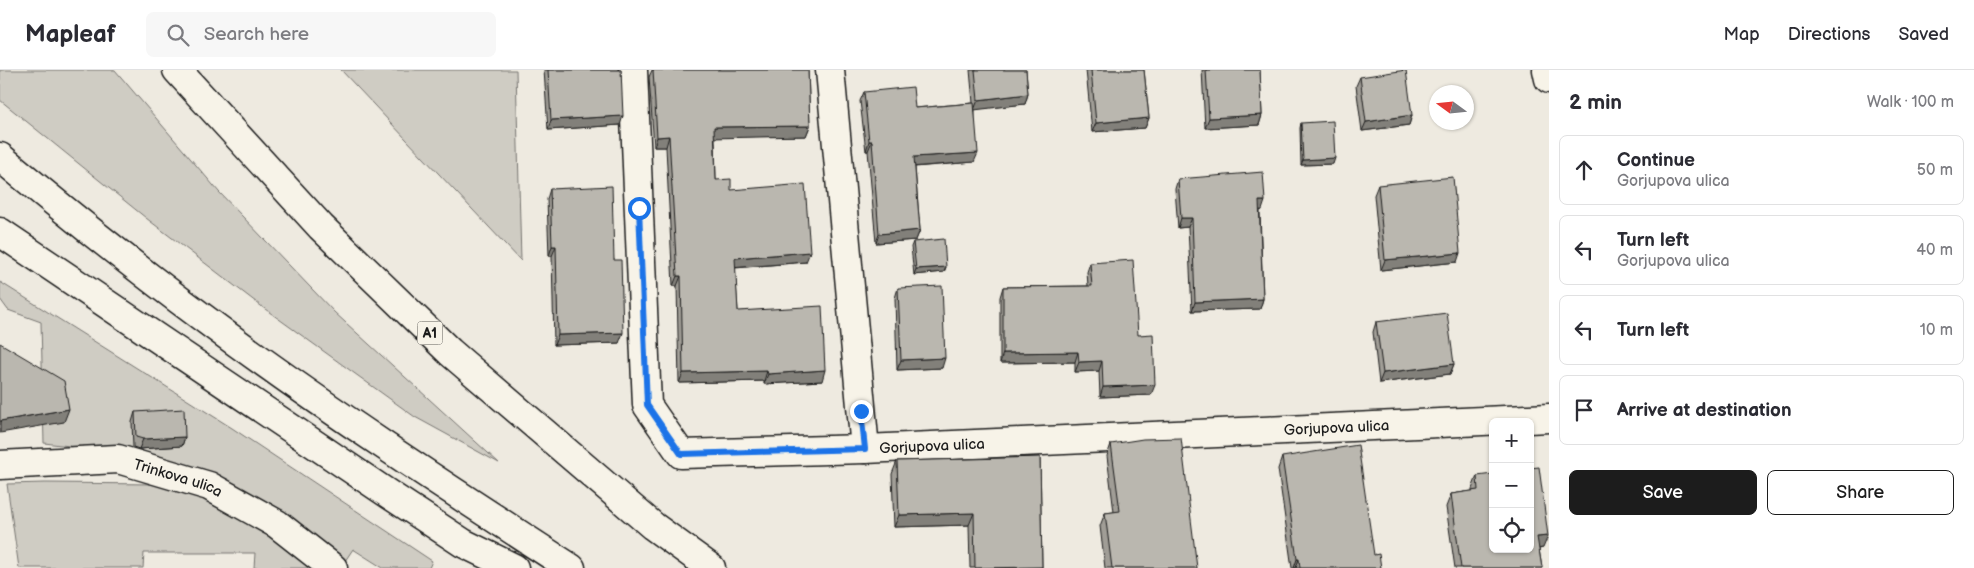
<!DOCTYPE html>
<meta charset="utf-8">
<style>
:root{--surface:#fff;--page:#f7f7f7;--text:#2b2b33;--muted:#7c7c81;--line:#e1e1e2;--accent:#1c1c1c}
body{margin:0;font-family:"Balsamiq Sans",sans-serif;background:var(--page);color:var(--text)}
.controls{position:absolute;right:15px;bottom:15px;display:grid;overflow:hidden;border-radius:8px;box-shadow:0 1px 4px #0004}
.controls button{width:45px;height:45px;display:grid;place-items:center;padding:0;border:0;border-bottom:1px solid var(--line);background:var(--surface);color:var(--text);font:25px sans-serif}
.compass{position:absolute;left:1429px;top:15px;width:45px;height:45px;border-radius:50%;background:var(--surface);box-shadow:0 1px 4px #0004;rotate:285deg}
.stop{position:absolute;width:15px;height:15px;margin:-11px;border:4px solid #1a73e8;border-radius:50%;background:#fff}
.stop.end{background:#1a73e8;border-color:#fff;box-shadow:0 1px 5px #0008}
.list{margin:0;padding:0;list-style:none}
h2{display:flex;justify-content:space-between;align-items:center;height:65px;margin:0;padding:0 20px;font-size:21px}
h2 small{font-size:16px;font-weight:400;color:var(--muted)}
.list li{display:grid;grid-template-columns:32px 1fr auto;gap:15px;align-items:center;box-sizing:border-box;height:70px;margin:0 10px 10px;padding:0 10px;border:1px solid var(--line);border-radius:8px}
.list b{display:block;font-size:19px;white-space:nowrap}
.list p{margin:0;font-size:16px;white-space:nowrap;color:var(--muted)}
.list em{font-size:16px;font-style:normal;color:var(--muted)}
.actions{display:flex;gap:10px;padding:15px 20px}
.actions a{flex:1;padding:11px 0;border:1px solid var(--accent);border-radius:8px;text-align:center;font-size:18px;color:var(--accent)}
.actions .main{background:var(--accent);color:#fff}
.icon{flex:none;width:28px;height:28px;fill:none;stroke:currentColor;stroke-width:2;stroke-linecap:round;stroke-linejoin:round}
.map{position:relative;flex:none;width:1549px;height:498px;overflow:hidden}
header{display:flex;align-items:center;gap:30px;box-sizing:border-box;height:70px;padding:0 25px;background:var(--surface);border-bottom:1px solid var(--line)}
header strong{font-size:24px}
nav{display:flex;gap:28px;margin-inline-start:auto;font-size:18px}
.search{width:350px;height:45px;background:var(--page);display:flex;align-items:center;gap:12px;box-sizing:border-box;padding:0 18px;border-radius:8px;color:var(--muted);font-size:19px}
main{display:flex}
aside{flex:1;background:var(--surface)}
.map>svg:first-child{display:block}
</style>
<header>
<strong>Mapleaf</strong>
<div class="search"><svg class="icon" aria-label="search" viewBox="0 0 24 24"><circle cx="10" cy="10" r="6"/><path d="M15 15l6 6"/></svg>Search here</div>
<nav><a>Map</a><a>Directions</a><a>Saved</a></nav>
</header>
<main>
<div class="map">
<svg width="1549" height="498" viewBox="0 0 1549 498">
<rect width="100%" height="100%" fill="#eeeae0"/>
<filter id="ink" filterUnits="userSpaceOnUse"><feTurbulence type="fractalNoise" baseFrequency=".02" numOctaves="2"/><feDisplacementMap in="SourceGraphic" scale="10" xChannelSelector="R" yChannelSelector="G"/><feConvolveMatrix kernelMatrix="1 2 1 2 8 2 1 2 1" color-interpolation-filters="sRGB"/></filter>
<g filter="url(#ink)">
<g fill="#cfccc3" stroke="#767470">
<polygon points="0,0 115,0 219,122 334,242 499,393 415,347 265,239 146,148 0,30"/>
<polygon points="341,0 516,0 521,191"/>
<polygon points="0,212 232,358 432,491 429,498 383,498 353,479 345,491 272,436 238,416 203,399 159,388 71,390 70,376 44,373 41,252 8,240 0,229"/>
<polygon points="45,413 155,414 215,432 274,467 315,498 254,498 255,483 144,483 143,498 19,498 7,414"/>
</g>
<g fill="none" stroke-linecap="round" stroke-linejoin="round">
<defs>
<g id="minor">
<path id="s1" d="M633 0 647 335 681 384 865 379 1549 348"/>
<polyline points="830,0 865,379"/>
<path id="s2" d="M0 395 118 389 209 416 277 454 333 498"/>
</g>
<polyline id="major" points="1547,0 1549,9"/>
<g id="highway">
<polyline points="177,0 321,157 450,282 653,456 711,498"/>
<path d="M0 87C66 142 133 196 202 247 321 336 446 417 571 498"/>
<polyline points="0,162 387,423 463,473 514,498"/>
</g>
</defs>
<use href="#minor" stroke="#1c1c1c" stroke-width="31"/>
<use href="#major" stroke="#1c1c1c" stroke-width="31"/>
<use href="#highway" stroke="#1c1c1c" stroke-width="31"/>
<use href="#minor" stroke="#f7f3e8" stroke-width="28"/>
<use href="#major" stroke="#f7f3e8" stroke-width="28"/>
<use href="#highway" stroke="#f7f3e8" stroke-width="28"/>
</g>
<g fill="#a09d96" stroke="#1c1c1c">
<polygon points="544,0 621,0 620,55 548,60"/>
<polygon points="652,0 808,0 810,56 806,66 715,67 716,110 731,120 806,192 735,198 738,241 822,311 764,314 764,311 679,313 677,216 673,216 666,77 654,77 649,7"/>
<polygon points="970,0 1026,0 1028,24 1025,34 975,39 974,92 915,97 920,160 916,170 876,173 868,81 866,81 860,31 864,22 915,38 973,33"/>
<polygon points="1086,0 1144,0 1149,48 1145,58 1092,62"/>
<polygon points="1202,0 1260,0 1262,45 1259,55 1205,58"/>
<polygon points="1360,7 1412,45 1409,55 1362,61 1356,16"/>
<polygon points="1301,53 1333,94 1301,95 1300,58"/>
<polygon points="1178,109 1262,140 1260,141 1263,229 1260,239 1192,241 1188,157 1178,158 1175,119"/>
<polygon points="1378,115 1457,192 1381,200 1374,125"/>
<polygon points="550,119 614,190 619,273 554,275 552,186 549,186 547,129"/>
<polygon points="913,172 946,197 944,202 914,205 911,177"/>
<polygon points="1090,193 1138,265 1151,325 1100,327 1099,301 1075,302 1075,292 1000,293 1000,227 1003,217 1088,216 1087,202"/>
<polygon points="898,218 942,298 897,300 895,228"/>
<polygon points="1376,252 1454,294 1450,304 1379,313 1373,262"/>
<polygon points="135,342 185,367 182,376 139,379 133,377 132,352"/>
<polygon points="1111,374 1197,498 1105,498 1100,456 1105,443 1114,442 1107,386"/>
<polygon points="1040,387 1042,498 970,498 969,455 894,457 892,404 897,391"/>
<polygon points="1282,387 1374,485 1381,498 1292,498 1278,399"/>
<polygon points="1477,406 1543,478 1539,479 1542,498 1455,498 1446,437 1451,424 1472,421 1472,419"/>
</g>
<g fill="#82807a" stroke="#1c1c1c">
<polygon points="1028,24 1025,34 974,40 978,30"/>
<polygon points="1262,45 1259,55 1205,58 1209,48"/>
<polygon points="1412,45 1409,55 1362,61 1366,52"/>
<polygon points="623,46 620,55 548,60 551,50"/>
<polygon points="1149,48 1145,58 1092,62 1096,53"/>
<polygon points="810,56 806,66 711,68 714,57"/>
<polygon points="669,66 666,77 654,77 657,67"/>
<polygon points="869,71 872,71 868,81 866,81"/>
<polygon points="978,83 974,92 911,97 914,87"/>
<polygon points="1335,88 1333,94 1301,95 1303,90"/>
<polygon points="1259,131 1265,131 1262,140 1256,141"/>
<polygon points="1181,148 1192,148 1188,157 1178,158"/>
<polygon points="920,160 916,170 876,173 879,164"/>
<polygon points="552,176 556,176 552,186 549,186"/>
<polygon points="810,182 806,192 731,198 735,188"/>
<polygon points="1460,183 1457,192 1381,200 1385,190"/>
<polygon points="946,197 944,202 914,205 916,199"/>
<polygon points="677,206 681,206 677,216 673,216"/>
<polygon points="1263,229 1260,239 1192,241 1195,232"/>
<polygon points="623,263 619,273 554,275 558,265"/>
<polygon points="1078,282 1075,292 1000,293 1003,283"/>
<polygon points="945,288 942,298 897,300 901,290"/>
<polygon points="1102,291 1099,301 1075,302 1079,292"/>
<polygon points="1454,294 1450,304 1379,313 1383,303"/>
<polygon points="825,300 822,311 764,314 768,304"/>
<polygon points="767,301 764,311 679,313 683,303"/>
<polygon points="1155,315 1151,325 1100,327 1103,317"/>
<polygon points="69,339 64,352 0,363 0,351"/>
<polygon points="185,367 182,376 139,379 143,369"/>
<polygon points="974,443 969,455 894,457 899,445"/>
<polygon points="1548,466 1543,478 1533,480 1537,467"/>
<polygon points="1297,489 1299,489 1296,498 1294,498"/>
</g>
<g fill="#bab7af" stroke="#1c1c1c">
<polygon points="548,0 621,0 623,46 551,50"/>
<polygon points="653,0 808,0 810,56 714,57 716,110 731,109 731,120 805,114 810,182 735,188 738,241 822,236 825,300 768,304 767,301 683,303 681,206 677,206 669,66 657,67"/>
<polygon points="975,0 1026,0 1028,24 978,30"/>
<polygon points="1091,0 1144,0 1149,48 1096,53"/>
<polygon points="1206,0 1260,0 1262,45 1209,48"/>
<polygon points="1406,0 1412,45 1366,52 1360,7"/>
<polygon points="913,17 915,38 974,33 978,83 914,87 920,160 879,164 872,71 869,71 864,22"/>
<polygon points="1333,51 1335,88 1303,90 1301,53"/>
<polygon points="1263,102 1265,131 1259,131 1263,229 1195,232 1192,148 1181,148 1178,109"/>
<polygon points="1453,107 1460,183 1385,190 1378,115"/>
<polygon points="612,116 614,190 621,190 623,263 558,265 556,176 552,176 550,119"/>
<polygon points="944,169 946,197 916,199 913,172"/>
<polygon points="1133,190 1138,265 1153,264 1155,315 1103,317 1102,291 1079,292 1078,282 1003,283 1003,217 1092,216 1090,193"/>
<polygon points="942,216 945,288 901,290 898,218"/>
<polygon points="1447,243 1454,294 1383,303 1376,252"/>
<polygon points="0,273 64,311 69,339 0,351"/>
<polygon points="184,339 185,367 143,369 136,367 135,342"/>
<polygon points="1181,368 1197,498 1112,498 1105,443 1120,441 1111,374 1143,369"/>
<polygon points="1358,375 1374,485 1379,484 1381,498 1300,498 1299,489 1297,489 1282,387"/>
<polygon points="1040,387 1042,497 975,498 974,443 899,445 897,391"/>
<polygon points="1539,397 1548,466 1537,467 1542,498 1461,498 1451,424 1478,420 1477,406 1493,404 1493,479 1530,479 1530,398"/>
</g>
</g>
<g fill="none" stroke-linecap="round" stroke-linejoin="round" filter="url(#ink)">
<polyline stroke="#1a73e8" stroke-width="6" points="639,138 647,335 681,384 865,379 861,341"/>
</g>
<g text-anchor="middle" dominant-baseline="central" stroke-width="5" stroke-linejoin="round" paint-order="stroke">
<rect fill="#f7f3e8" stroke="#5e5c59" stroke-width="1" x="417.5" y="251.5" width="25" height="23" rx="4"/>
<g font-size="14" font-weight="bold" fill="#1c1c1c">
<text x="430" y="263">A1</text>
</g>
<g font-size="15" fill="#1c1c1c" stroke="#f7f3e8">
<text stroke="none"><textPath href="#s1" startOffset="1051">Gorjupova ulica</textPath></text>
<text stroke="none"><textPath href="#s1" startOffset="646">Gorjupova ulica</textPath></text>
<text stroke="none"><textPath href="#s2" startOffset="181">Trinkova ulica</textPath></text>
</g>
</g>
</svg>
<div class="controls">
<button>+</button>
<button>−</button>
<button><svg class="icon" aria-label="locate" viewBox="0 0 24 24"><circle cx="12" cy="12" r="6"/><path d="M12 2v4M12 18v4M2 12h4M18 12h4"/></svg></button>
</div>
<svg class="compass" viewBox="-18 -18 36 36"><path d="M0-13l5 13h-10z" fill="#e53935"/><path d="M0 13l5-13h-10z" fill="#7c7c81"/></svg>
<div class="stop" style="left:639px;top:138px"></div>
<div class="stop end" style="left:861px;top:341px"></div>
</div>
<aside>
<h2>2 min<small>Walk · 100 m</small></h2>
<ul class="list">
<li><svg class="icon" aria-label="ahead" viewBox="0 0 24 24"><path d="M12 20V5M6 11l6-6 6 6"/></svg><div><b>Continue</b><p>Gorjupova ulica</p></div><em>50 m</em></li>
<li><svg class="icon" aria-label="left" viewBox="0 0 24 24"><path d="M17 20v-9H6M10 6l-5 5 5 5"/></svg><div><b>Turn left</b><p>Gorjupova ulica</p></div><em>40 m</em></li>
<li><svg class="icon" aria-label="left" viewBox="0 0 24 24"><path d="M17 20v-9H6M10 6l-5 5 5 5"/></svg><div><b>Turn left</b></div><em>10 m</em></li>
<li><svg class="icon" aria-label="arrive" viewBox="0 0 24 24"><path d="M6 21V4h12l-3 4 3 4H6"/></svg><div><b>Arrive at destination</b></div></li>
</ul>
<div class="actions"><a class="main">Save</a><a>Share</a></div>
</aside>
</main>
